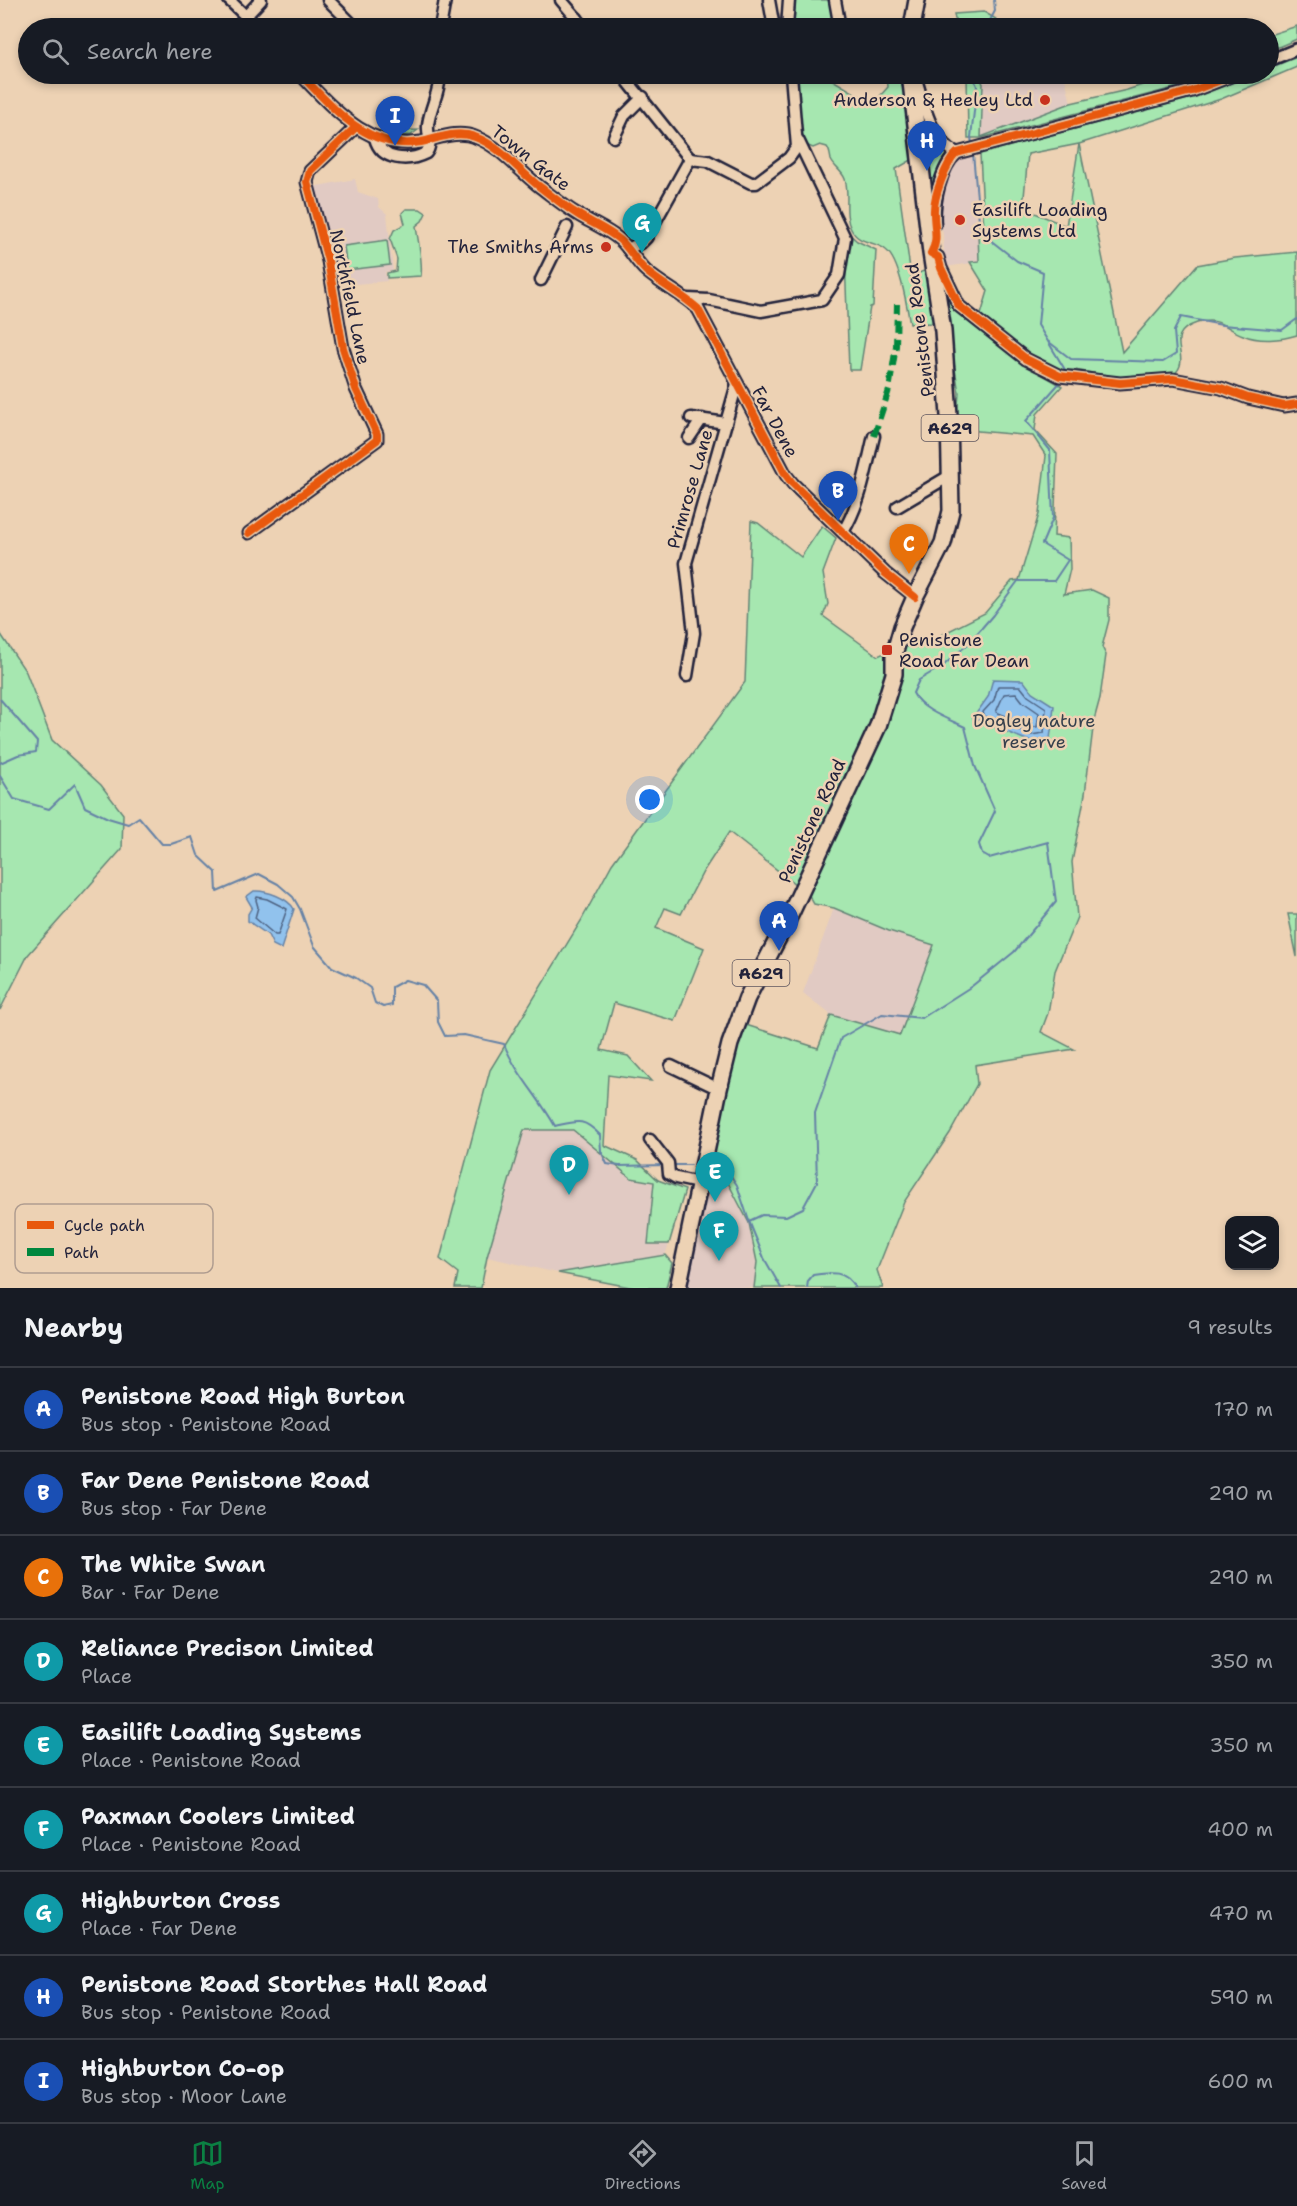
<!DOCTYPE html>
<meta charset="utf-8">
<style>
:root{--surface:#171b24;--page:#20242c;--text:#f1f3f6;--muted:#9ea1a6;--line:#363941;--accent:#0b8043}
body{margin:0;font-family:"Shantell Sans",sans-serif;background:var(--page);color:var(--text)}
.controls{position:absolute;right:18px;bottom:18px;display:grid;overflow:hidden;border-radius:12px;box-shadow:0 3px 9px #0003}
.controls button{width:54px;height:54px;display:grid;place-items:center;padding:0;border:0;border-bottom:2px solid var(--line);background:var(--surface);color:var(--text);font:30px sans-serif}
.you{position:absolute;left:650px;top:800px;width:21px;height:21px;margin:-15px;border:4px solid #fff;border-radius:50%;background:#1a73e8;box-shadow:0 0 0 9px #1a73e833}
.badge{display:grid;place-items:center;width:39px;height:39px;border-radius:50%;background:var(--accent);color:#fff;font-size:20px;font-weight:700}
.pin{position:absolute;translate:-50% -50px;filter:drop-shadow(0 2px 3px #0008)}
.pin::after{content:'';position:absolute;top:32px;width:21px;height:18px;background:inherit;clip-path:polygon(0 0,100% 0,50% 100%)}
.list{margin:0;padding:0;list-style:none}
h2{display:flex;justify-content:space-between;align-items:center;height:78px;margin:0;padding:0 24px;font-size:26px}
h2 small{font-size:20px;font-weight:400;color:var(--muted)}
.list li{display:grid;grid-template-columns:39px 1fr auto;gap:18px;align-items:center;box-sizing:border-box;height:84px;padding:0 24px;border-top:2px solid var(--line)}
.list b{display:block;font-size:22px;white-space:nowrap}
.list p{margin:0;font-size:20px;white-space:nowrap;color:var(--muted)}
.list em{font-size:20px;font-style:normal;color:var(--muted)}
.icon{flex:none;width:33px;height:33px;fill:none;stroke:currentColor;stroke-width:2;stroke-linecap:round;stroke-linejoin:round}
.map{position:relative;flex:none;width:1297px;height:1288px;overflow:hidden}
.search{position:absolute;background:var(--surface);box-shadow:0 3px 9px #0003;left:18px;right:18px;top:18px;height:66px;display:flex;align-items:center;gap:15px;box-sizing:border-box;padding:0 21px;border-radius:33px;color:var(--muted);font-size:22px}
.sheet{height:834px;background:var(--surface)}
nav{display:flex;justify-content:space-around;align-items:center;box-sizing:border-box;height:84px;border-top:2px solid var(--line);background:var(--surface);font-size:16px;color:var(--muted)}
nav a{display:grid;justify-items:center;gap:3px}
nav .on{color:var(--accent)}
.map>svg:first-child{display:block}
</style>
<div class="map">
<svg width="1297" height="1288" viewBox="0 0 1297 1288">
<rect width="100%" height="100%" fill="#edd2b4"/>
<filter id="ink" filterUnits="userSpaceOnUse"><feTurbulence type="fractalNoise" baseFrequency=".0167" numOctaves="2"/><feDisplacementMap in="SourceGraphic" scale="12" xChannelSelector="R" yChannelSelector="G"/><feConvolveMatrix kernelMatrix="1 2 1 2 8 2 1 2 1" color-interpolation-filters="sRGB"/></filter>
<g filter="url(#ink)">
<g fill="#e1cac3">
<polygon points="979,74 1064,74 1071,103 981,138 983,84"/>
<polygon points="973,150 979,262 945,267 943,234 937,208 939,199 952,164"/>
<polygon points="355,179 358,192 378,199 379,207 387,214 393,271 385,272 387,281 335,286 312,187"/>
<polygon points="834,908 889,931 935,945 900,1035 831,1015 803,993"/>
<polygon points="524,1130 573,1130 631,1178 654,1182 648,1243 669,1244 665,1255 558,1273 487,1257"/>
<polygon points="712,1152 752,1227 757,1262 754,1288 684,1287"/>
</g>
<g fill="#a6e7b0" stroke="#648476" stroke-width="1.5" fill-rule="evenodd">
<polygon points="793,0 830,0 834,28 791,28"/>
<polygon points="984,12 996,19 993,28 957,28 954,14"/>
<polygon points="1297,26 1297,39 1269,51 1269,35"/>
<path d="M1297 57V67L1221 99 1079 144 1122 352 1197 265 1235 258 1297 252V335C1281 340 1259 342 1243 335 1225 328 1219 316 1197 323 1160 335 1194 358 1174 374 1158 386 1095 373 1075 370 1069 370 1062 370 1056 369 1028 360 1004 336 980 318L988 291 970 262 979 261 978 233 984 231 980 154 1196 97 1254 74H1268L1269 68ZM1079 144 1066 226 1023 208 1028 154Z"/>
<path d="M795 74H831V79L873 104 888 87 887 74H906L915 158 896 169 911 276 929 269 933 323 910 324C907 307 900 261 886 250 874 240 859 245 851 229 843 214 850 194 845 179 842 171 834 167 831 160 830 155 830 151 827 147L820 145 813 148 806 145 802 139Z"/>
<polygon points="967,74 979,74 983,84 981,137 1071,103 1127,90 1176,74 1213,74 1185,85 981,138 968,138"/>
<polygon points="917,98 938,142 949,154 930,202"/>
<polygon points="418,130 411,135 388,137 380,131"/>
<path d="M406 209H420L426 213 422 221 416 226C418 242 423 260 421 276L387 278V273L396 271 397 259 390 239 394 230 405 224 402 213Z"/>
<polygon points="844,229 857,241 876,250 873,306 870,307 860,370 849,370"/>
<polygon points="387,240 390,265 347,270 344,246"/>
<polygon points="940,278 956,310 1022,363 1062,386 1037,414 1035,430 1057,454 1054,536 1069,538 1070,569 1064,594 1092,590 1109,598 1109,620 1102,647 1106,655 1100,698 1094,720 1085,794 1072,862 1077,917 1055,971 1048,1013 1041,1032 1074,1049 975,1065 977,1084 950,1133 904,1202 877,1270 883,1288 754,1288 757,1262 749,1223 712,1152 737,1046 746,1025 818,1048 831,1015 900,1035 934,945 889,931 834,908 814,904 806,890 884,728 901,646 917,647 985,613 1012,581 1019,580 1039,514 1046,456 1033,436 956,429 959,393"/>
<polygon points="751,521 758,523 801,557 822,526 836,538 823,573 828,604 823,616 878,656 891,650 871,721 795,884 729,832 703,872 681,914 665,908 656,928 704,948 675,1021 614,1003 601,1050 628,1056 651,1081 608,1075 604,1145 637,1160 658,1180 685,1190 669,1244 648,1244 654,1182 631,1178 573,1130 524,1130 487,1257 481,1288 455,1288 458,1273 440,1259 490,1070 581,921 612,864 745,682"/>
<polygon points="0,633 26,672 52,740 101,785 123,814 122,849 28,955 0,1010"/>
<polygon points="1288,914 1297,914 1297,957"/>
<polygon points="665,1255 672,1263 666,1288 635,1288 558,1273"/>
</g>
<g fill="#91c2ed" stroke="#6582a6" stroke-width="1.5">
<polygon points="993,679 1023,680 1032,692 1054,706 1050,739 1031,742 973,718 988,697"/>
<path d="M254 891C266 890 288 898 294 909L281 949 273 945 268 935 248 921V914L252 907 246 897Z"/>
</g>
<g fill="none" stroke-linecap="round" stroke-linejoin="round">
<g stroke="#4e6282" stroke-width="1.5">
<polygon points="998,686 1020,686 1028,696 1046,708 1044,733 1031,735 984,716 983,712 994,700"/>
<polygon points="1016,693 1023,702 1039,713 1037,727 1032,727 996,712 1004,694"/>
<polygon points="257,897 267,899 287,909 278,935 275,935 255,918 258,907 256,900"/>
</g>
<g stroke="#6582a6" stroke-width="2">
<polyline points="986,28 995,11 994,0"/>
<polyline points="972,144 971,137 977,86 972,74"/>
<polyline points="973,153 980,232 1017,261 1043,272 1038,325 1067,373"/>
<polyline points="1049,342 1071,359 1163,362 1176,354 1174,331 1181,317 1222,325 1282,330 1297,319"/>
<polyline points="0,699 37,742 36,752 18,755 0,763"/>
<path d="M0 776 14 799 49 809 75 784 85 807 108 818 128 824 139 817 162 844H171L192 837 198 855 216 872 217 892 259 874 278 884 293 897 300 909 314 946 332 967 356 978 370 988 375 1003 383 1007 392 1005V987L405 980 423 985 437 1001 438 1022 445 1036 464 1035 504 1044C516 1074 539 1097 555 1126 577 1121 583 1117 600 1135L601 1151 607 1164 619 1166 666 1165"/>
<polyline points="672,1165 691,1165"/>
<polyline points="708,1169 731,1176 737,1185 749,1221"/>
<path d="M781 1288 764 1258 749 1221 762 1215 786 1216 803 1208 817 1182 815 1113 841 1038 882 1014 922 1018 972 986 1014 952 1056 902 1048 842 989 858 982 854 979 844 995 811 975 766 965 727C948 719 921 710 913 693L919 680 944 665 968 644 993 615 1018 581H1054L1068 560 1042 544 1053 518 1050 450 1026 421 1063 379"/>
<path d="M807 1288 808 1281 813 1275C831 1272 846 1270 855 1288"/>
</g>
<defs>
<g id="minor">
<polyline points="229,0 258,28"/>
<polyline points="328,0 356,28"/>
<polyline points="561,0 585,28"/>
<polyline points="769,0 774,28"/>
<polyline points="835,0 840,28"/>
<polyline points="246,16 261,0"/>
<polyline points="440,28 445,0"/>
<polyline points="564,28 577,18"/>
<polyline points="787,28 789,0"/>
<polyline points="1268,61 1297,49"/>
<path d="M300 74C334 109 368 151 421 142 440 138 457 130 475 137 500 146 519 171 540 187 552 196 564 206 577 214 591 223 607 229 620 240 630 249 636 262 646 271 662 285 682 294 698 309L786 475 793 484 885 573 915 597"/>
<polyline points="622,74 690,159"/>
<path d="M913 76 916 79C924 104 930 140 957 153"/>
<polyline points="614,137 624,116 643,97"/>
<path d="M375 138C381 161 408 162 426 153 433 144 427 135 428 125 430 107 440 92 440 74"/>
<path d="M935 225C933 204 940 167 957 153L1192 91 1236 74"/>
<polyline points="628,249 642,242 646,238 690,159 708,161 751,183 756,183 789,158 797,147 791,74"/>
<polyline points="934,255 938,257 941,268 959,306 1026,359 1060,376 1120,383 1173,379 1221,388 1248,398 1284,406 1297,404"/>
<polyline points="541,280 567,227"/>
<polyline points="688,299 709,300 761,311 822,300 839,275 845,238 798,140"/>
<polyline points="691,418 726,423"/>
<polyline points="689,438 702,419"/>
<polyline points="897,507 951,475"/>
<path d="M843 532C861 502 866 469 874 436"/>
<polyline points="249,533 377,440 377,434 356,389 343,348 328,261 307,182 310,171 356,127"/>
<polyline points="687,676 694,633 686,563 737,384"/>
<polyline points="671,1066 719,1089"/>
<polyline points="650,1140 668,1163 669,1174 676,1178 699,1183"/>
</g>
<g id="highway">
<polyline points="912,28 917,0"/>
<polyline points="678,1288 719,1089 730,1044 747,998 791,913 878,726 894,674 894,655 902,627 915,597 943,543 951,511 949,416 943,331 931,253 910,74"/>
</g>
</defs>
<use href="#minor" stroke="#22223b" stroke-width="15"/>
<use href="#highway" stroke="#22223b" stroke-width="20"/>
<use href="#minor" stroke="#edd2b4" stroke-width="10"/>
<use href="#highway" stroke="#edd2b4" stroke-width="15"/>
<polyline stroke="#00873e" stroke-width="6" stroke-dasharray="12 6" stroke-linecap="butt" points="874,436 889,390 896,346 897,304"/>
<defs>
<g id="cycleway">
<path d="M300 74C334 109 368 151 421 142 440 138 457 130 475 137 500 146 519 171 540 187 552 196 564 206 577 214 591 223 607 229 620 240 630 249 636 262 646 271 662 285 682 294 698 309L786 475 793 484 885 573 915 597"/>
<path d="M1236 74 1192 91 957 153C946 162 933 198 934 213 934 228 939 240 931 253L938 257 941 268 959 306 1026 359 1060 376 1120 383 1173 379 1221 388 1248 398 1284 406 1297 404"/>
<polyline points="249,533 377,440 377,434 356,389 343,348 328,261 307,182 310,171 356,127"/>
</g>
</defs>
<use href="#cycleway" stroke="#edd2b4" stroke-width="11"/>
<use href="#cycleway" stroke="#e8590c" stroke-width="8"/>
</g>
</g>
<g fill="#c8321e" stroke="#edd2b4" stroke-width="2">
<circle cx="1045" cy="100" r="6"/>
<circle cx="960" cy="220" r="6"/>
<circle cx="606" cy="247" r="6"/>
<rect x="881" y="644" width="12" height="12" rx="3"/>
</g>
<g text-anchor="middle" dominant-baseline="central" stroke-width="5" stroke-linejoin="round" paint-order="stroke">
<g fill="#edd2b4" stroke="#5f575f" stroke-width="1.5">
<rect x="921.5" y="415" width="57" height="26" rx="4.5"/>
<rect x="732.5" y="960" width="57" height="26" rx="4.5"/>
</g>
<g font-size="16" font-weight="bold" fill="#22223b">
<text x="950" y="428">A629</text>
<text x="761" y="973">A629</text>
</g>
<g font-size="18" fill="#22223b" stroke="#edd2b4" text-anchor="end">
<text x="1033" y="100">Anderson &amp; Heeley Ltd</text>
<text x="972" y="210" text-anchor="start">Easilift Loading<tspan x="972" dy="21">Systems Ltd</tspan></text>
<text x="594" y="247">The Smiths Arms</text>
<text x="899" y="640" text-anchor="start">Penistone<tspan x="899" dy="21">Road Far Dean</tspan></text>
</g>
<g font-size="18" fill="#22223b" stroke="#edd2b4">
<text transform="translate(531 158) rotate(38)">Town Gate</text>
<text transform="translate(350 297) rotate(78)">Northfield Lane</text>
<text transform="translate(920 330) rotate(-97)">Penistone Road</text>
<text transform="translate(775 422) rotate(62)">Far Dene</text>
<text transform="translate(690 489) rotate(-74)">Primrose Lane</text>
<text transform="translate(812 821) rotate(-65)">Penistone Road</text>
</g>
<g font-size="18" fill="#36404d" stroke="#edd2b4">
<text x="1034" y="721">Dogley nature<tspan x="1034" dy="21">reserve</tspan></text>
</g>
</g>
<rect x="15" y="1204" width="198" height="69" rx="9" fill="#edd2b4" stroke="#b09d90" stroke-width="1.5"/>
<rect x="27" y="1221" width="27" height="8" fill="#e8590c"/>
<rect x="27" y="1248" width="27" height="8" fill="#00873e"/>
<g font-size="16" fill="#22223b">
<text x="64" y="1231">Cycle path</text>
<text x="64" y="1258">Path</text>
</g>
</svg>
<div class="controls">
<button><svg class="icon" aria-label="layers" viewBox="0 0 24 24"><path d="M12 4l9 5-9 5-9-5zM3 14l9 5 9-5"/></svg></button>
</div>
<div class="you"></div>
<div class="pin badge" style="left:779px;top:951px;background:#1a4fb4">A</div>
<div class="pin badge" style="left:838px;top:521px;background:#1a4fb4">B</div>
<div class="pin badge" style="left:909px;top:574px;background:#e8710a">C</div>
<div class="pin badge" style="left:569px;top:1195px;background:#0f9aa8">D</div>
<div class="pin badge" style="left:715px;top:1202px;background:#0f9aa8">E</div>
<div class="pin badge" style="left:719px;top:1261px;background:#0f9aa8">F</div>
<div class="pin badge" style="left:642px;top:253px;background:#0f9aa8">G</div>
<div class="pin badge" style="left:927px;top:171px;background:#1a4fb4">H</div>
<div class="pin badge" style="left:395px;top:146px;background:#1a4fb4">I</div>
<div class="search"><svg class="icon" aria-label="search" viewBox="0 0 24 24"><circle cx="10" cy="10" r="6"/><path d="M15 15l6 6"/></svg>Search here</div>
</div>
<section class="sheet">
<h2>Nearby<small>9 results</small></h2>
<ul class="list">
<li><span class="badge" style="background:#1a4fb4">A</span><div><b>Penistone Road High Burton</b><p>Bus stop · Penistone Road</p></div><em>170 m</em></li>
<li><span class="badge" style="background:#1a4fb4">B</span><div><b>Far Dene Penistone Road</b><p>Bus stop · Far Dene</p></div><em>290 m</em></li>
<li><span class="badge" style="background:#e8710a">C</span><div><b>The White Swan</b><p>Bar · Far Dene</p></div><em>290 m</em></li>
<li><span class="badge" style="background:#0f9aa8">D</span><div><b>Reliance Precison Limited</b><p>Place</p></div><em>350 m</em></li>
<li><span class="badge" style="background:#0f9aa8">E</span><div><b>Easilift Loading Systems</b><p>Place · Penistone Road</p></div><em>350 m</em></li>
<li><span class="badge" style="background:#0f9aa8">F</span><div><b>Paxman Coolers Limited</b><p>Place · Penistone Road</p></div><em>400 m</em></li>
<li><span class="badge" style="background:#0f9aa8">G</span><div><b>Highburton Cross</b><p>Place · Far Dene</p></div><em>470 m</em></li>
<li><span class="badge" style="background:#1a4fb4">H</span><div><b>Penistone Road Storthes Hall Road</b><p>Bus stop · Penistone Road</p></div><em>590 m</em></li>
<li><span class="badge" style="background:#1a4fb4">I</span><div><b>Highburton Co-op</b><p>Bus stop · Moor Lane</p></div><em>600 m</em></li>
</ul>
</section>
<nav>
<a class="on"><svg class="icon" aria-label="map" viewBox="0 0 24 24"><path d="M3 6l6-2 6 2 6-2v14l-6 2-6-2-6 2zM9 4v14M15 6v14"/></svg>Map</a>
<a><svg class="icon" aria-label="directions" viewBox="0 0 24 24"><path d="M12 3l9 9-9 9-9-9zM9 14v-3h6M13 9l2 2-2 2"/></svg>Directions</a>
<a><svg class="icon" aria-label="saved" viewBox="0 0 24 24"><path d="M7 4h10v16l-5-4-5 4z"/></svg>Saved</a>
</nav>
